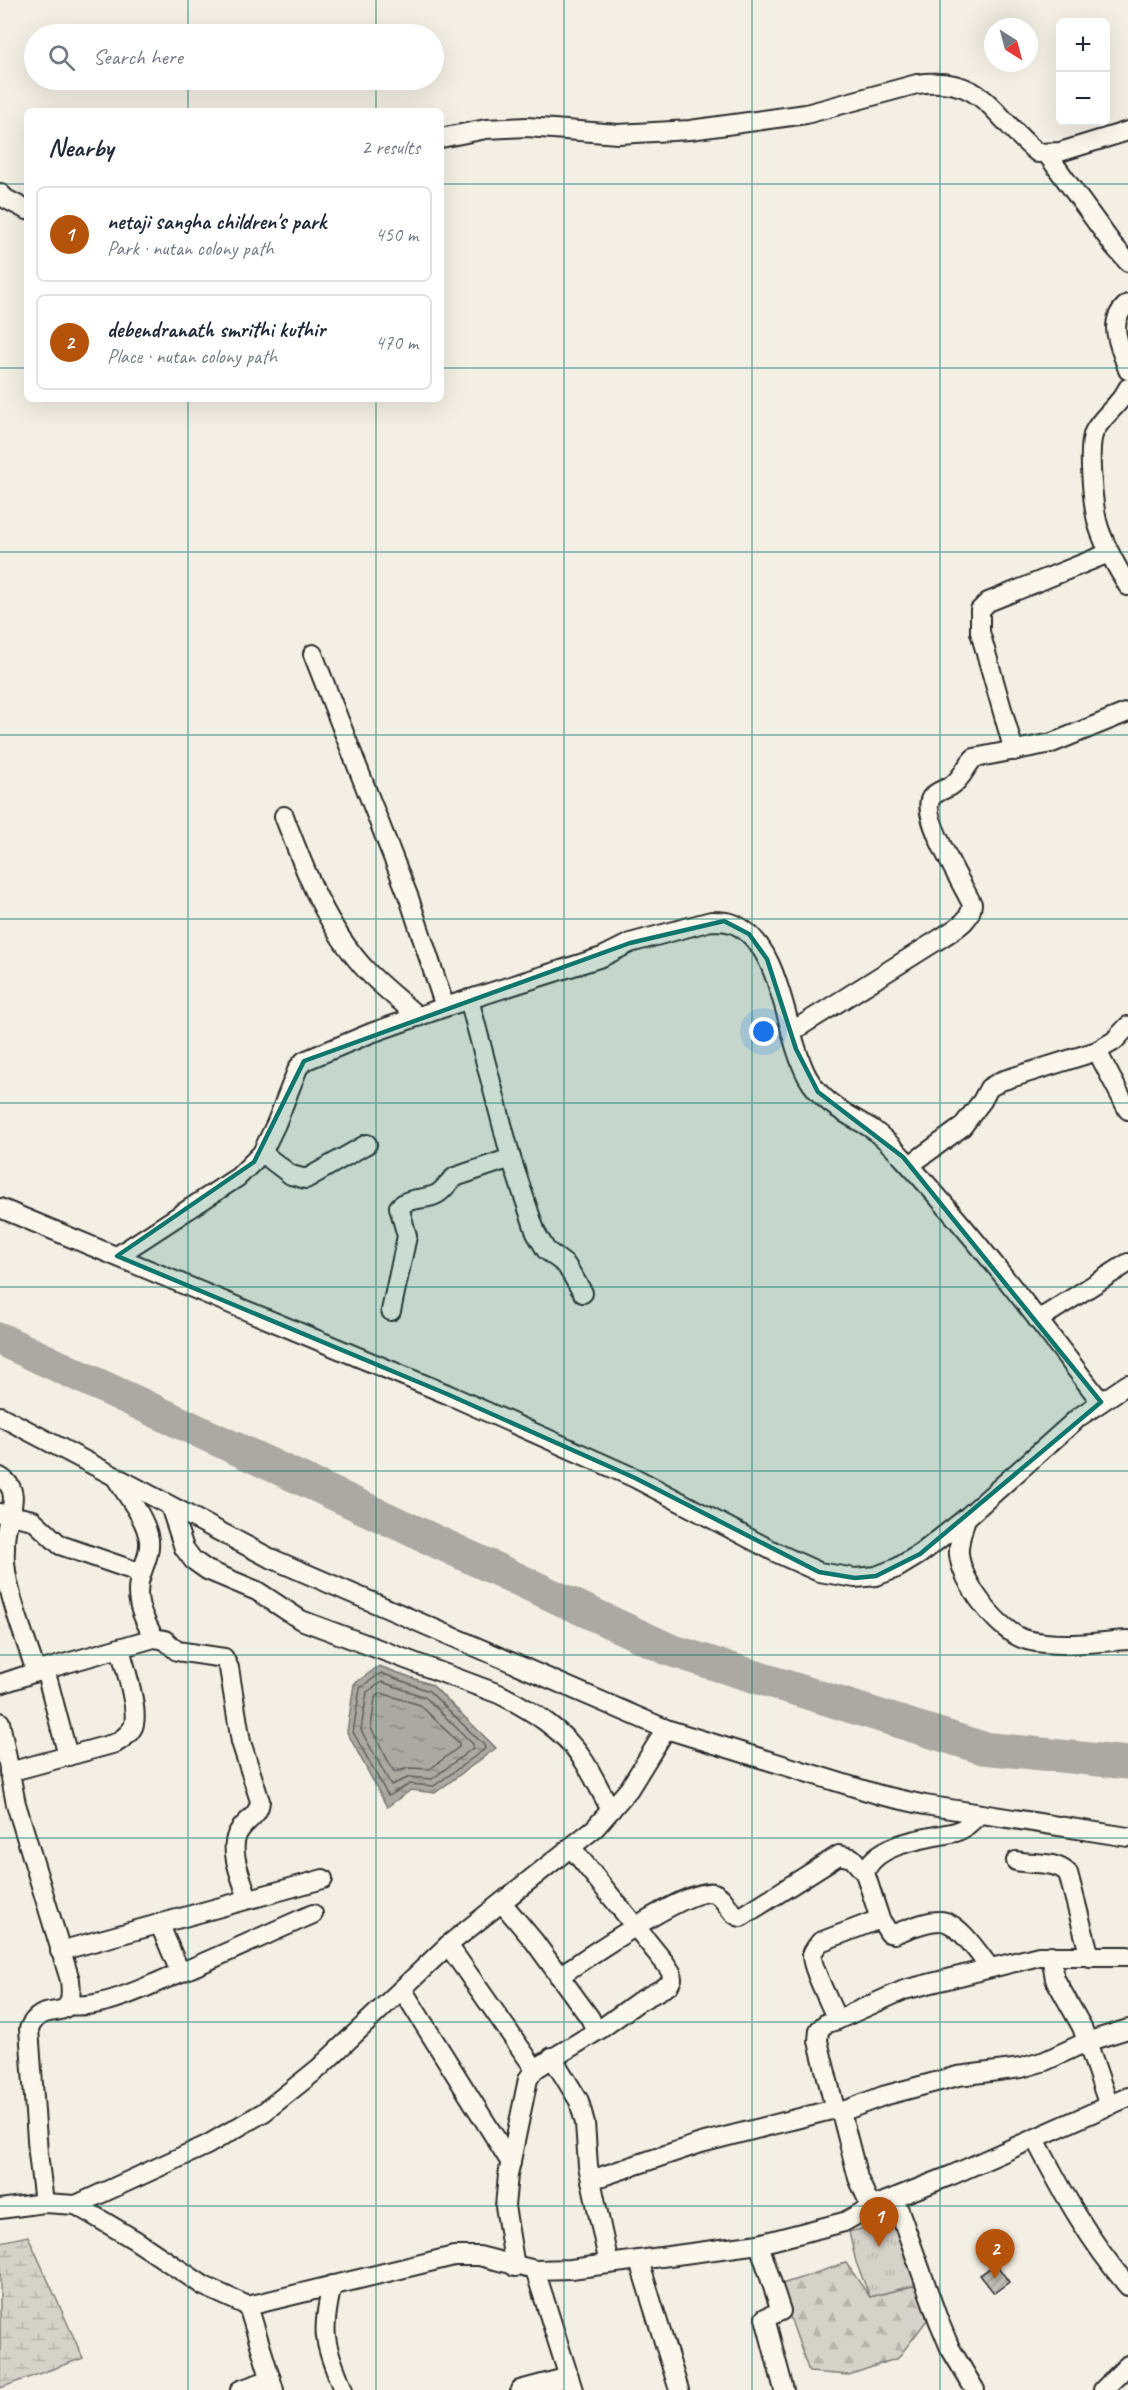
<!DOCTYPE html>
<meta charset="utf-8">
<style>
:root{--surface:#fff;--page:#f2f2f3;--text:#1f2937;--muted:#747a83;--line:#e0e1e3;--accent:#b45309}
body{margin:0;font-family:Caveat,sans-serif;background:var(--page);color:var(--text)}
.controls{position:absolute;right:18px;top:18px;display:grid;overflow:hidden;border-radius:9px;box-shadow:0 6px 24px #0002}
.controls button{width:54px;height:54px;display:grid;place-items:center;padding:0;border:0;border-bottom:2px solid var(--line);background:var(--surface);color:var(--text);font:30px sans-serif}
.compass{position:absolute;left:984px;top:18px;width:54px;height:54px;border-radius:50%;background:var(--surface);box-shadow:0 6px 24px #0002;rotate:144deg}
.you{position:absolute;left:764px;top:1032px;width:21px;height:21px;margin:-15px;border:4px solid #fff;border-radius:50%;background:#1a73e8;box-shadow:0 0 0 9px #1a73e833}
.badge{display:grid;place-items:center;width:39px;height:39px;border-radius:50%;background:var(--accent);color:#fff;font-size:20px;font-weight:700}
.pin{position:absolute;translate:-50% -50px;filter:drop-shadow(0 2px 3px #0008)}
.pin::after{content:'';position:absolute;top:32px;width:21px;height:18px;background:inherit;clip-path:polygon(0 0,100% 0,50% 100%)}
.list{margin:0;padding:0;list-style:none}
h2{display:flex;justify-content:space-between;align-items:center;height:78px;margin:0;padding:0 24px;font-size:26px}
h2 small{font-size:20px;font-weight:400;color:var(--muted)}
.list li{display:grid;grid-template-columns:39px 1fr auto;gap:18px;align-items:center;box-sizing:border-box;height:96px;margin:0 12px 12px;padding:0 12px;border:2px solid var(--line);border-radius:9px}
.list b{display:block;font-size:22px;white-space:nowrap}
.list p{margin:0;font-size:20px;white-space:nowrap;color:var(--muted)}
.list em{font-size:20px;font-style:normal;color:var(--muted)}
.icon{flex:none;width:33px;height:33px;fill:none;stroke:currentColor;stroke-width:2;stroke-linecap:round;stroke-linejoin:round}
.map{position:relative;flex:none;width:1128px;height:2390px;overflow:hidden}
.search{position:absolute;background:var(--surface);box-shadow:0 6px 24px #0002;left:24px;top:24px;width:420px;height:66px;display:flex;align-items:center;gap:15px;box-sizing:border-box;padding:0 21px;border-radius:33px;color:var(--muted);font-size:22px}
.panel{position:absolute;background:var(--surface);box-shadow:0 6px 24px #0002;left:24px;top:108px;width:420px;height:294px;border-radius:9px}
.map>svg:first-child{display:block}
</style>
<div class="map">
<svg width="1128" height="2390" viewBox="0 0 1128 2390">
<defs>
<pattern id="forest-firs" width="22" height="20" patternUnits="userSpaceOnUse" patternTransform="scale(1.5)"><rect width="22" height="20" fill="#d5d2c9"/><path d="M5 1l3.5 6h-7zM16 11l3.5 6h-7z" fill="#b7b4ad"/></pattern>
<pattern id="wetland-marsh" width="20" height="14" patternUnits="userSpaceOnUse" patternTransform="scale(1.5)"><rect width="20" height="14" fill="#d5d2c9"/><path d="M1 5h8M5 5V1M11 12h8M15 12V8" fill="none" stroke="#b7b4ad"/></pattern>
<pattern id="park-tufts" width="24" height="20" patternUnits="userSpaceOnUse" patternTransform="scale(1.5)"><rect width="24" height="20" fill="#d5d2c9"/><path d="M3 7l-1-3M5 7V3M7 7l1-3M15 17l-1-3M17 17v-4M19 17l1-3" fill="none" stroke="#b7b4ad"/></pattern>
<pattern id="water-ripples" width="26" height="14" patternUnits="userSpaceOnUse" patternTransform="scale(1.5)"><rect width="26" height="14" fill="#aca9a2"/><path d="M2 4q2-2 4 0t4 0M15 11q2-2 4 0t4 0" fill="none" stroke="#8c8a84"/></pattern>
<pattern id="building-hatch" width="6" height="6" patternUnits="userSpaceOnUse" patternTransform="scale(1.5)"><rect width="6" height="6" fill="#c0beb6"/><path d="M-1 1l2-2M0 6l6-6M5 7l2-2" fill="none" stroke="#a5a39d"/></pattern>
</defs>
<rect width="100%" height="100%" fill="#f3efe4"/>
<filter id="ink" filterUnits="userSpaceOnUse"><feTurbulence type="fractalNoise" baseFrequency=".0167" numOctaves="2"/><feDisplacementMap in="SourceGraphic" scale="12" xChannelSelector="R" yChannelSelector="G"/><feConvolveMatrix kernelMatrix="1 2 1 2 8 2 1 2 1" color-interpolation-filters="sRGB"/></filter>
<g filter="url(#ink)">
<polygon fill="url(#forest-firs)" stroke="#807e7a" stroke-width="1.5" points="846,2263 870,2297 917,2285 927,2320 898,2358 849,2375 809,2372 779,2285"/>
<polygon fill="url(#wetland-marsh)" stroke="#807e7a" stroke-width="1.5" points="28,2236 83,2358 0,2388 0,2242"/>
<polygon fill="url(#park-tufts)" stroke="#807e7a" stroke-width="1.5" points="893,2221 922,2283 870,2297 856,2262 849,2232"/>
<polygon fill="url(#water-ripples)" stroke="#787772" stroke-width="1.5" points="379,1666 432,1685 496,1748 435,1793 411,1790 387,1807 347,1732 354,1684"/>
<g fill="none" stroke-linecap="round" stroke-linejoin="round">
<g stroke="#5f5d5b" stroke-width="1.5">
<polygon points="381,1673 429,1691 484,1745 485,1749 434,1786 410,1784 388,1796 353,1732 360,1688"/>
<polygon points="382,1682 425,1697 473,1744 473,1748 432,1779 410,1777 391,1785 361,1730 367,1692"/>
<polygon points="381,1693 420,1705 459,1743 459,1747 430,1769 409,1768 394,1772 371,1728 375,1698"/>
</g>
<polyline stroke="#aca9a2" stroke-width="33" points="0,1339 670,1650 983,1748 1128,1763"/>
</g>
<polygon fill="url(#building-hatch)" stroke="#2b2b2b" stroke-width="1.5" points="996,2264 1009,2282 994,2293 980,2275"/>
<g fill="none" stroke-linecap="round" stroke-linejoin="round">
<defs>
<g id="street">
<path d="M441 138 486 129 527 127 618 134 690 130 806 114 917 84C986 75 993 118 1038 153L1060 152 1128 131"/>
<polyline points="1047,154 1113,245 1128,262"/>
<polyline points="0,193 6,199 27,210"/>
<path d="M1128 304C1105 322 1121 347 1128 370"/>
<path d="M1128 388C1120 405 1101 417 1094 432 1087 448 1093 510 1099 528 1106 549 1117 567 1128 586"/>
<polyline points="313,654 409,898 445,1007"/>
<polyline points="1014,751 980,632 980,610 988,602 1109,553"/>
<path d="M284 816C305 871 326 927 366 970 382 987 401 1001 418 1017"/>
<polyline points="469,999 511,1158 536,1233 546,1250 566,1265 583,1293"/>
<path d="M791 1032 941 938C954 929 971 922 972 904 963 885 920 815 931 798 936 791 944 790 951 786 962 779 965 767 974 758L1052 743 1128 712"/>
<polyline points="1097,1051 1128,1110"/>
<polyline points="262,1153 291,1175 306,1179 367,1144"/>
<polyline points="910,1165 962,1127 982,1101 989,1088 1001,1081 1097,1051 1114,1041 1128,1026"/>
<polyline points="0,1208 447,1394 635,1478 777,1553 819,1572 855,1578 876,1576 897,1568 920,1554 966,1518 1079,1417 1128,1384"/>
<path d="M117 1256 238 1177 262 1153 276 1124 298 1068 304 1061 371 1033 445 1007 602 957 630 943 711 921C719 921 727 921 734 924 783 946 784 1033 807 1076 821 1102 845 1113 869 1127 882 1135 893 1147 903 1158 974 1235 1038 1319 1101 1402"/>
<path d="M391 1311 407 1236 399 1207C410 1196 424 1201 437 1194 444 1190 448 1182 455 1177L511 1158"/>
<polyline points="1038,1320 1128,1263"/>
<polyline points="0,1416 268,1557 666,1729 880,1795 925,1805 1128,1837"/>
<path d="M0 1477C21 1489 11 1509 7 1527 5 1534 5 1543 5 1550 2 1583 26 1639 36 1672L0 1684"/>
<path d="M116 1478C127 1496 146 1518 149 1540 150 1552 146 1560 142 1572 132 1597 142 1616 154 1638"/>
<path d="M170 1506 184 1548 193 1560 207 1570 257 1591 301 1620 499 1694C531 1710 564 1730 584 1761 594 1777 602 1794 611 1810"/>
<polyline points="0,1513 33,1520 60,1545 141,1573"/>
<path d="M966 1518C963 1529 958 1542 959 1554 961 1582 999 1633 1027 1640 1059 1648 1096 1642 1128 1640"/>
<polyline points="45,1669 68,1756"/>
<path d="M36 1672 154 1638 165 1640 177 1651 224 1658 229 1668 241 1742 260 1801C259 1817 243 1821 237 1835 229 1853 243 1881 248 1899"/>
<path d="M0 1722 16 1804 70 1980C76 2031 43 1995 29 2029L38 2153 44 2203"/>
<path d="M9 1772 116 1743C123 1738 129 1735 133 1727 140 1711 124 1665 120 1648"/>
<path d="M980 1814 964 1828 956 1832C930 1838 875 1842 865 1873L880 1919 889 1933 894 1934C908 1929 924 1921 940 1921 958 1921 979 1954 990 1968"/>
<path d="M1016 1861C1034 1865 1054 1860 1068 1873L1090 1957"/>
<polyline points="503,1904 534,1941 590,2018 596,2031"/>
<polyline points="159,1923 180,1972"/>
<polyline points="448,1945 535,2069 602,2028 638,2002 669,1985 672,1979 671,1972 665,1963 571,1847"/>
<polyline points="60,1951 323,1879"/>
<polyline points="1051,1955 1055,1979 1082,2027 1109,2106"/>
<path d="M559 1976C584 1960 689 1886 714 1893 726 1897 728 1914 741 1917L839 1855 852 1858 865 1873"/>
<polyline points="402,1989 511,2163"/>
<path d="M69 2005C102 2009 140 1989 170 1977 218 1957 265 1935 313 1914"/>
<path d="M837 2020C832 2007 811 1967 812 1955 813 1950 817 1946 820 1942L880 1919"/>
<polyline points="552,2057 579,2101 585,2123 588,2166 609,2264"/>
<polyline points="835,2109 818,2041 819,2030 825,2024 837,2020 904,1990 1039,1956 1128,1956"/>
<polyline points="841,2112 883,2096 958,2076 1021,2068 1045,2061 1086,2042 1128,2029"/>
<path d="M1035 2139C1062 2191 1089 2241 1128 2286"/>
<polyline points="591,2180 701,2143 835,2109 841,2112 858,2178 871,2207"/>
<polyline points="893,2199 899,2210 938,2319 950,2348 975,2390"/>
<polyline points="76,2205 207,2145 264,2112 319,2068 448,1945 595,1828 629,1789 666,1729"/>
<polyline points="0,2209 44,2203 76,2205 135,2240 204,2286 248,2306 454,2256 479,2256 535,2270 571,2269 759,2244 844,2222 871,2207 952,2175 1128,2097"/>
<polyline points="759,2244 781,2311 765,2318 784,2390"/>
<polyline points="639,2261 679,2390"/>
<polyline points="515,2267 505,2206 508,2175 528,2079 535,2069"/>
<polyline points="535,2270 573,2390"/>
<path d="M332 2285C320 2337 325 2342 343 2390"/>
<polyline points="248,2306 274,2390"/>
<polyline points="240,2390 271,2379"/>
<polyline points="520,2390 569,2377"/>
<polyline points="1103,2390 1128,2365"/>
</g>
</defs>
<use href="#street" stroke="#2b2b2b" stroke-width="22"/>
<use href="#street" stroke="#fbf7ec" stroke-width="18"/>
</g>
</g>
<path fill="#0f766e" fill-opacity="0.2" stroke="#0f766e" stroke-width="4.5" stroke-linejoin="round" d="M724 921 749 934 767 959 796 1049 818 1092 903 1157 1101 1402 920 1554 876 1576 855 1578 819 1572 635 1478 447 1394 117 1256 254 1162 304 1061 630 943Z"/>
<path fill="none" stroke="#0f766e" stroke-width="1.5" stroke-opacity="0.55" d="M188 0V34M376 0V34M564 0V2390M752 0V2390M940 0V2390M188 80V111M376 80V111M0 184H27M441 184H1128M0 368H27M441 368H1128M188 399V2390M376 399V2390M0 552H1128M0 735H1128M0 919H1128M0 1103H1128M0 1287H1128M0 1471H1128M0 1655H1128M0 1838H1128M0 2022H1128M0 2206H1128"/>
</svg>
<div class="controls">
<button>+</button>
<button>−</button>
</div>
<svg class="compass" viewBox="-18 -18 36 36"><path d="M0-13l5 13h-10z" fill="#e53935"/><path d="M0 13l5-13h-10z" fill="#747a83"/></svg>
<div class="you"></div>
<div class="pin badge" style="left:879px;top:2247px">1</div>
<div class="pin badge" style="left:995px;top:2279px">2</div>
<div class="search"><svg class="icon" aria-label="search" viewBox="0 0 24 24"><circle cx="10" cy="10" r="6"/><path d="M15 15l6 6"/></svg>Search here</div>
<section class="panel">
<h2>Nearby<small>2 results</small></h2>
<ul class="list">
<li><span class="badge">1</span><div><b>netaji sangha children's park</b><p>Park · nutan colony path</p></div><em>450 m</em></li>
<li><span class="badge">2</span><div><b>debendranath smrithi kuthir</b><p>Place · nutan colony path</p></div><em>470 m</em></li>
</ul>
</section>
</div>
